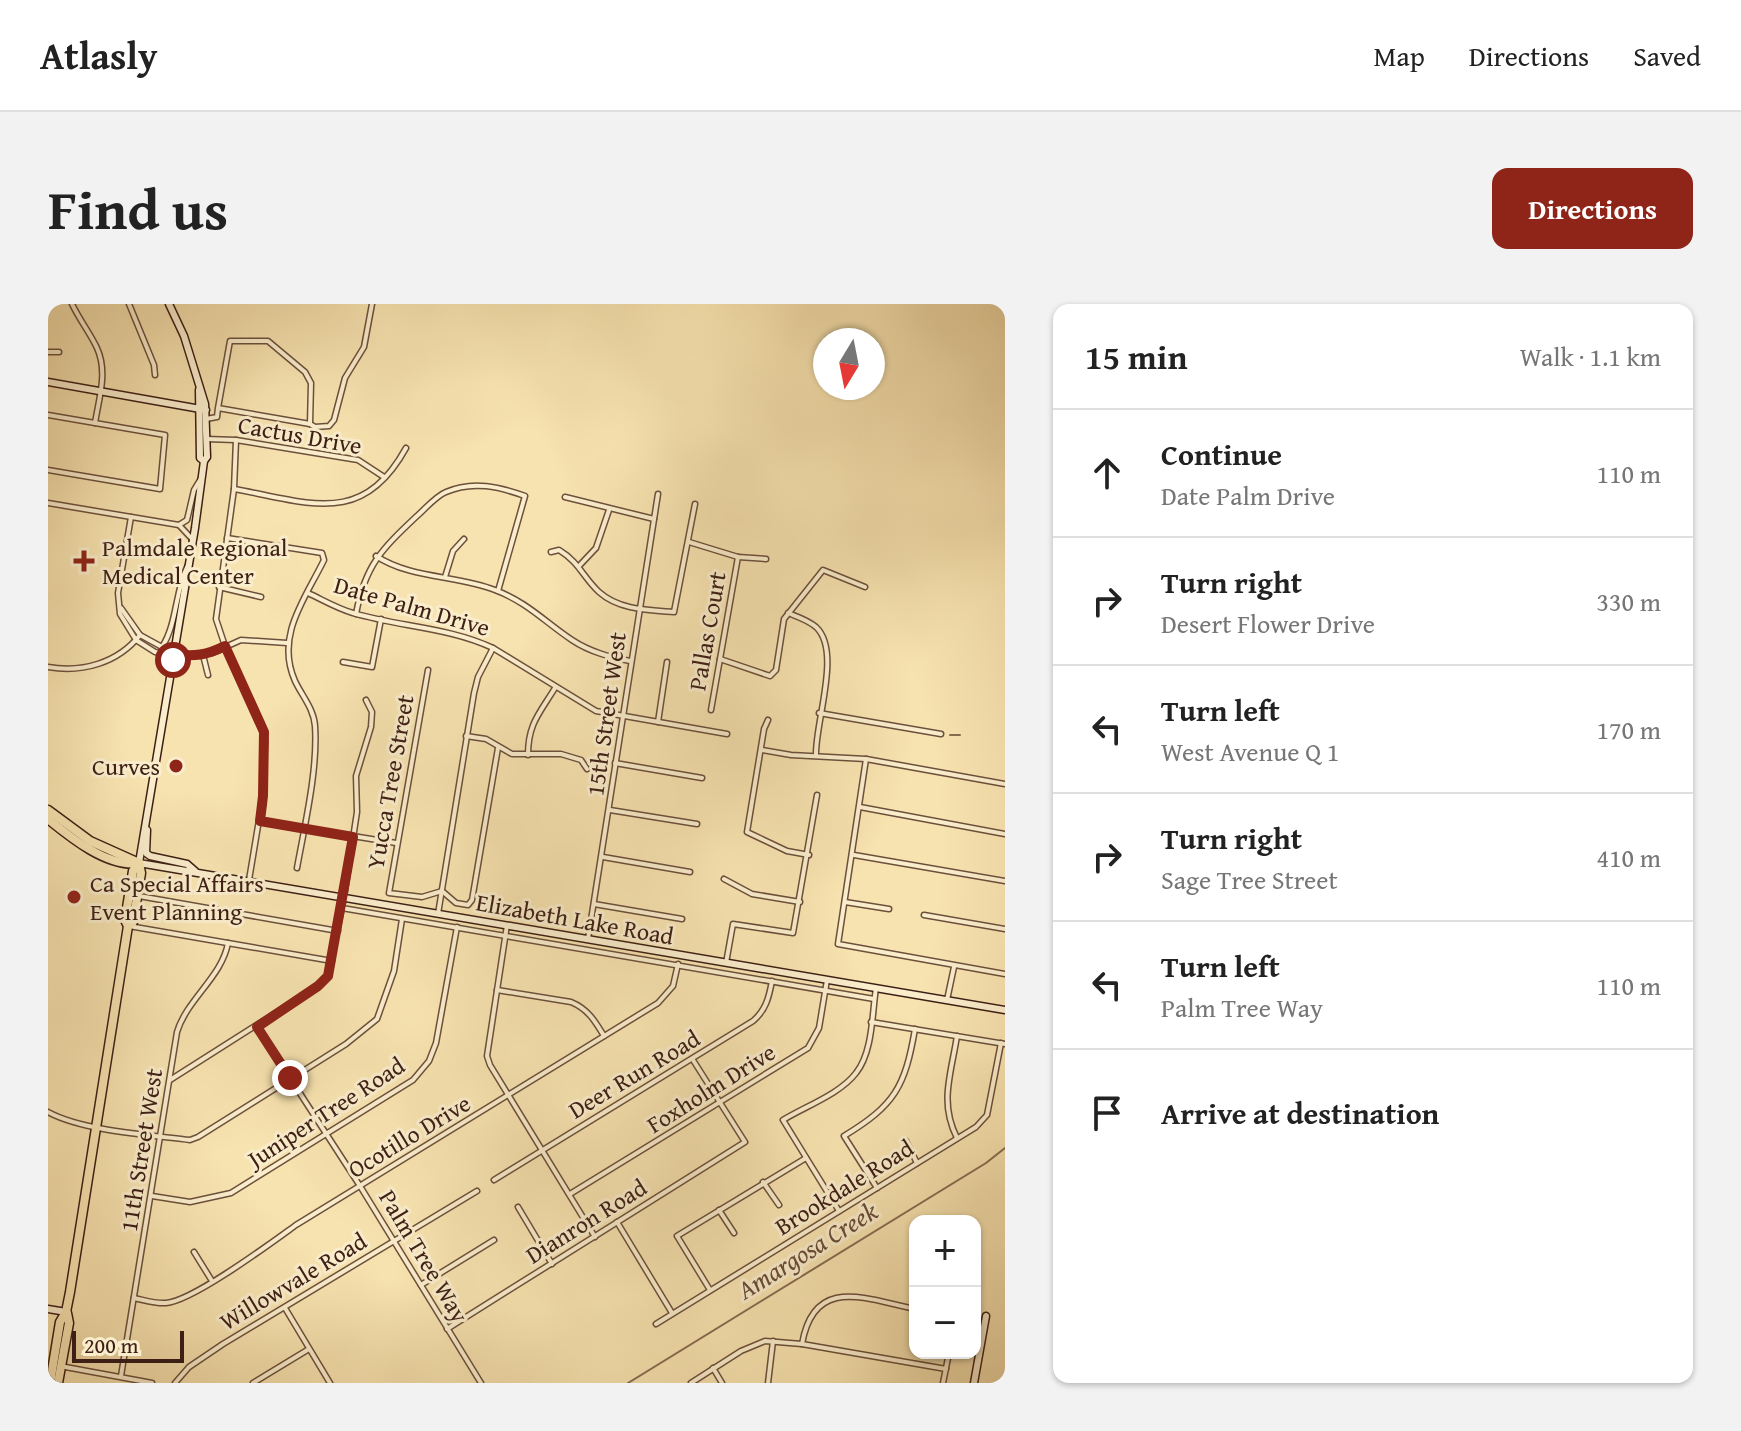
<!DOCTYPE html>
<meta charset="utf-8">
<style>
:root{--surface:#fff;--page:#f2f2f2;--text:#222;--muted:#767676;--line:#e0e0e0;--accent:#8f2418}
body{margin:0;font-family:"Gentium Book Plus",serif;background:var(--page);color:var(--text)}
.controls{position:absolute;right:24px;bottom:24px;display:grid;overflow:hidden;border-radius:16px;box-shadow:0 2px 6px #0004}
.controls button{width:72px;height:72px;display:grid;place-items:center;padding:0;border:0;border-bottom:2px solid var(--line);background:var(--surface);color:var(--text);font:40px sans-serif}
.compass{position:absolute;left:765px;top:24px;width:72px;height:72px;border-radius:50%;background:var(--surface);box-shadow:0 2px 6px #0004;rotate:190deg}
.scale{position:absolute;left:24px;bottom:20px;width:112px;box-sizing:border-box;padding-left:8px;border:4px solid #3d1f15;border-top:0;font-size:22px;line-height:28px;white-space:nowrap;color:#3d1f15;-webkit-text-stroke:6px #faedcc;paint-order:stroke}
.stop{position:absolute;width:24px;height:24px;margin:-18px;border:6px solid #8f2418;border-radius:50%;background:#fff}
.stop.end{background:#8f2418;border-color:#fff;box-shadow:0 2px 8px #0008}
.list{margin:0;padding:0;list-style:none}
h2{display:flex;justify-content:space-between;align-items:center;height:104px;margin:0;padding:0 32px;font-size:34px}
h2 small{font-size:26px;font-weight:400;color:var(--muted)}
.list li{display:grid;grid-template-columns:52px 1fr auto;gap:24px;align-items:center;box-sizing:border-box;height:128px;padding:0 32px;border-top:2px solid var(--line)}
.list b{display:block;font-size:30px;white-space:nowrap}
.list p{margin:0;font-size:26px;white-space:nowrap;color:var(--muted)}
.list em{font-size:26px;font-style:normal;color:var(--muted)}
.icon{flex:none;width:44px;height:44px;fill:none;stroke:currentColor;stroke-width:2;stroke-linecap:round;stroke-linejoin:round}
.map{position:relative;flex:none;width:957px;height:1079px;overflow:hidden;border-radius:16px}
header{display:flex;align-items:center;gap:48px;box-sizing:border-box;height:112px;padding:0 40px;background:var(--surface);border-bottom:2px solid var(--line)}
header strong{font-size:38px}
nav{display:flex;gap:44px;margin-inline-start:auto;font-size:28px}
.intro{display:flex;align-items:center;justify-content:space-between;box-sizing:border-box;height:192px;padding:0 48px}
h1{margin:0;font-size:56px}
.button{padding:20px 36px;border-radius:16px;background:var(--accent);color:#fff;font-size:28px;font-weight:700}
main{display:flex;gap:48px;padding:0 48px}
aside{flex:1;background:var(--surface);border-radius:16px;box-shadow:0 2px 6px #0004}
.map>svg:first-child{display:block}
</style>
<header>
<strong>Atlasly</strong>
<nav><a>Map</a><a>Directions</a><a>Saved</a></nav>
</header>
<div class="intro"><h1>Find us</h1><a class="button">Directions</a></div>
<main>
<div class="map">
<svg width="957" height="1079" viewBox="0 0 957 1079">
<rect width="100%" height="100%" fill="#f7e3b0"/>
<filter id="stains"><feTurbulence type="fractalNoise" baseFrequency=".0025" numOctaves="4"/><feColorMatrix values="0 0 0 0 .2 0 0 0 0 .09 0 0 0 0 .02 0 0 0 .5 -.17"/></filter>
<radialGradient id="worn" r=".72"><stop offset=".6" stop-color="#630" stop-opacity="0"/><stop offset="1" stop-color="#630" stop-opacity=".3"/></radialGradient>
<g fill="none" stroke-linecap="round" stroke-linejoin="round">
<g stroke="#876c52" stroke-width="2">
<polyline points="902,431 912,431"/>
<polyline points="580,1079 938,859 957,844"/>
</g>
<defs>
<g id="street">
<path d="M24 0C31 15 42 29 49 44 60 68 51 94 47 119"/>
<polyline points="81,0 106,61 107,71"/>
<polyline points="0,48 11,48"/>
<polyline points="0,111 117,131 112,185 0,166"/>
<polyline points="158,115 169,113 170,104 182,37 220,37 257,68 263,79 262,120 170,104"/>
<polyline points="262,120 267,123 281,122 286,116 297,74 316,43 324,0"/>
<polyline points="158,135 188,136 310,156 336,173"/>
<polyline points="188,136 186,185 168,315 177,342 214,421 217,436 215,492 201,576"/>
<path d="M186 185C260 198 314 224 358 144"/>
<polyline points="517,193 606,215"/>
<polyline points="0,199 131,221 139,216 146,186 152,176"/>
<polyline points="83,213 70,289 72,310 88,336 107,348 140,353 164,349 193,336 239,339"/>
<polyline points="131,221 145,236"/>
<path d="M179 234 274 249 276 256C257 295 227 332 247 377 254 392 266 405 267 422 270 465 257 520 249 564"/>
<polyline points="641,238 690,253 718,255"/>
<path d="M503 248 511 246C531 258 535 273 551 288 571 306 600 306 626 308L647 200"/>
<path d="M328 252C363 275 409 271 447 286 479 298 497 318 524 336 542 348 562 353 582 357"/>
<polyline points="531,262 548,244 561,206"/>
<polyline points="397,273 405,247 416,235"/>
<polyline points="171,283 213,293"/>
<path d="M260 289C275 296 290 305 305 309 352 323 400 323 445 344L548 407 679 430"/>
<polyline points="73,304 92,331 125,349"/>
<path d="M740 309C750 313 760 316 768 323 794 347 767 418 768 451"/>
<path d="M308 310C317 261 334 245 369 212 378 204 388 192 398 188 425 176 452 183 477 192L450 287"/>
<path d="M114 343C129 320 127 288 139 263"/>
<polyline points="155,351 160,371"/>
<polyline points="672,355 722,372 728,366 736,315 775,266 817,283"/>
<polyline points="295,358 324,363 333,315"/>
<path d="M0 363C34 369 70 359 92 331"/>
<polyline points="380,366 341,589 374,593 394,587 408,599 420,601 424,596 450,444"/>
<polyline points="663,406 690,253"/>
<polyline points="771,409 893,430"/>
<polyline points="720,416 716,425 699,528 739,547 761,551"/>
<polyline points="610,418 619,358"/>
<polyline points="418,432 438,435 464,450 513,450 533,456 539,465"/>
<polyline points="714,446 743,451 818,455 957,480"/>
<path d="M480 451C480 420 491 410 507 384"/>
<polyline points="818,455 790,640 957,670"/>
<polyline points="567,459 654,474"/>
<polyline points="812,503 957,530"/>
<polyline points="562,506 649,520"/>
<polyline points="212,517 348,539"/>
<polyline points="806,551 957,577"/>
<polyline points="555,553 642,568"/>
<polyline points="676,575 704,590 752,598"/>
<polyline points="91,592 290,627"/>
<polyline points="797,598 841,605"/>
<polyline points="546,600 634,615"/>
<polyline points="294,604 826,695"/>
<polyline points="390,610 426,389 430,373 445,344"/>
<polyline points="876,611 957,625"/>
<polyline points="459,621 439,752 442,761 547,933"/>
<polyline points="81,622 284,657"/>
<polyline points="540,635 610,190"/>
<polyline points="678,659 685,620 745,629 769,491"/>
<path d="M449 686 523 698C540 705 547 717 556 732"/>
<polyline points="899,696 906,663"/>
<polyline points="823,718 957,740"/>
<polyline points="209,723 312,882 433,1079"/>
<path d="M909 732C903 771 891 798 909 834"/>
<polyline points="122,776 270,682 280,672 296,593 309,508 308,472 323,423 324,408 318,396"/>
<path d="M0 808C35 827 102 831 142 836L150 833 298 740 329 715 346 667 354 615"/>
<polyline points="858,837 869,859"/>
<path d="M446 876 705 717C718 706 721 693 724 677"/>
<polyline points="715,878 731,901"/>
<path d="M829 884 796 832C847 801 857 783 867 725"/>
<polyline points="522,890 760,744 771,724 779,676"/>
<polyline points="104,892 142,898 183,889 365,776 381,757 388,739 409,623"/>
<polyline points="470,903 504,960"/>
<polyline points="671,906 686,929"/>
<path d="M791 907 735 816C758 802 792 790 808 769 825 748 824 709 828 684"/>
<polyline points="569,918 624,1009"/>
<polyline points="146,948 164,977"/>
<polyline points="373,981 446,936"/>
<polyline points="662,986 629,932 758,854"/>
<path d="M86 994C96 996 108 1000 118 999 145 997 223 939 248 921L610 699 625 682 630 660"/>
<polyline points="237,1004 282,1079"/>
<polyline points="608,1020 928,823 939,811 953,739"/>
<polyline points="399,1025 697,838 645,756"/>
<path d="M754 1040C766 971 818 995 867 1005"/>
<polyline points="12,1062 104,1079"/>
<polyline points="665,1064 674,1079"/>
<path d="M73 1072 129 728C139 695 174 673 180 639"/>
<polyline points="127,1079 141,1063 175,1040 429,887"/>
<polyline points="205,1079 261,1045"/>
<polyline points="643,1079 693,1047 717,1037 754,1040 898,1065"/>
<polyline points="720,1079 725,1037"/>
<polyline points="895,1079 901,1049"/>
</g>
<g id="secondary">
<polyline points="121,0 136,32 157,100 159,153 156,157 147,224 91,559 957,706"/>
<polyline points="0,78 158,106"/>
<polyline points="151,86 152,154 156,157"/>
<polyline points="99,526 98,549 102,552 139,560 147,567"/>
<polyline points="0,1005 18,1008"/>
<polyline points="926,1079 938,1012"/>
</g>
<g id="primary">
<polyline points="0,506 42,537 91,559"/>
<path d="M0 515C22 533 60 564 91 559"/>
<polyline points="80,622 85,618 86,612 93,569 91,559"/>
<polyline points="2,1079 12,1018 18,1008 22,988 80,622 77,616 85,567 91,559"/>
<polyline points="10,1079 21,1019 19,1009"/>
</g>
</defs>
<use href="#street" stroke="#6c503c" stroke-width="7"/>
<use href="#secondary" stroke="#3d1f15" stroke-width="9"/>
<use href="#primary" stroke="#3d1f15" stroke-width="11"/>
<use href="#street" stroke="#faedcc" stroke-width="4"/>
<use href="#secondary" stroke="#faedcc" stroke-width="6"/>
<use href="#primary" stroke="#f7e3b0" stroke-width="8"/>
</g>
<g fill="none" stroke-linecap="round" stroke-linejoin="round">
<path stroke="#8f2418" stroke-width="10" d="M125 356 126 350C146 353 159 351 177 342L216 428 215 492 212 517 305 533 280 672 270 682 209 723 242 774"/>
</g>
<g fill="#8f2418" stroke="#faedcc" stroke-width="3">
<path d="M32 245h8v8h8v8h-8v8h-8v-8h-8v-8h8z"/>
<circle cx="128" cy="462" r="8"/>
<circle cx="26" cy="593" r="8"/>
</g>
<g text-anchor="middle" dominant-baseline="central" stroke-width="6" stroke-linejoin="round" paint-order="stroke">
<g font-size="24" fill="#3d1f15" stroke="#faedcc">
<text transform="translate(252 131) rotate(10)">Cactus Drive</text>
<text transform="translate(364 302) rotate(16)">Date Palm Drive</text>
<text transform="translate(659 327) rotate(-80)">Pallas Court</text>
<text transform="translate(558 410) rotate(-82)">15th Street West</text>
<text transform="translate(342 478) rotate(-80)">Yucca Tree Street</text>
<text transform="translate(527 615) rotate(10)">Elizabeth Lake Road</text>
<text transform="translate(586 770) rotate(-31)">Deer Run Road</text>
<text transform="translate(663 784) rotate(-32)">Foxholm Drive</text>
<text transform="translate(278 808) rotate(-33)">Juniper Tree Road</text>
<text transform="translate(361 832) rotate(-31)">Ocotillo Drive</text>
<text transform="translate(93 846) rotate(-81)">11th Street West</text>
<text transform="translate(796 883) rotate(-32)">Brookdale Road</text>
<text transform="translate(538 917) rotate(-32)">Dianron Road</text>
<text transform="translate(376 952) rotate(59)">Palm Tree Way</text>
<text transform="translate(245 977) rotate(-31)">Willowvale Road</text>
</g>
<g font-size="24" fill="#3d1f15" stroke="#faedcc" text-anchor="start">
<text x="54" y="243">Palmdale Regional<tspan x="54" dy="28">Medical Center</tspan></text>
<text x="112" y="462" text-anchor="end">Curves</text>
<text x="42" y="579">Ca Special Affairs<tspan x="42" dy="28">Event Planning</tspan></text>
</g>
<g font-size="26" font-style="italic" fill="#684c39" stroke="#faedcc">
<text transform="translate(759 946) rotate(-32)">Amargosa Creek</text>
</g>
</g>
<rect width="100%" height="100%" filter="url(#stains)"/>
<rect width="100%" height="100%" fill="url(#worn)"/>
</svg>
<div class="controls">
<button>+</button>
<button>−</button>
</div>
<svg class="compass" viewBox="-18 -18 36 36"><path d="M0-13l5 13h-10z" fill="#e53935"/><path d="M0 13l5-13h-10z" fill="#767676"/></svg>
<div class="scale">200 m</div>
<div class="stop" style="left:125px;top:356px"></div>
<div class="stop end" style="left:242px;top:774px"></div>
</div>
<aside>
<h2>15 min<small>Walk · 1.1 km</small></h2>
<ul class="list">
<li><svg class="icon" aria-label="ahead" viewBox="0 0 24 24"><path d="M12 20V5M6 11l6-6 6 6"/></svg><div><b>Continue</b><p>Date Palm Drive</p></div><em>110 m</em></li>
<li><svg class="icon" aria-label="right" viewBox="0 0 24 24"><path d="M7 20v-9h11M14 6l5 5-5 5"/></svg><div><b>Turn right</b><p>Desert Flower Drive</p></div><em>330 m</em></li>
<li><svg class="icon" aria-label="left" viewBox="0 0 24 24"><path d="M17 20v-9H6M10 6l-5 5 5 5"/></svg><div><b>Turn left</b><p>West Avenue Q 1</p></div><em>170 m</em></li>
<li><svg class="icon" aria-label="right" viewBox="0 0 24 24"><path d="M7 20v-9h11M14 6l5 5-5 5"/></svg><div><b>Turn right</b><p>Sage Tree Street</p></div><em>410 m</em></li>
<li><svg class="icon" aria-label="left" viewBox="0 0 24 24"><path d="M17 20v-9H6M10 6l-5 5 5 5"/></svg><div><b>Turn left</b><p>Palm Tree Way</p></div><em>110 m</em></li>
<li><svg class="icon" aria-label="arrive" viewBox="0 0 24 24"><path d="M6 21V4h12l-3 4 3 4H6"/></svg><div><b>Arrive at destination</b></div></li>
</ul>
</aside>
</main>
